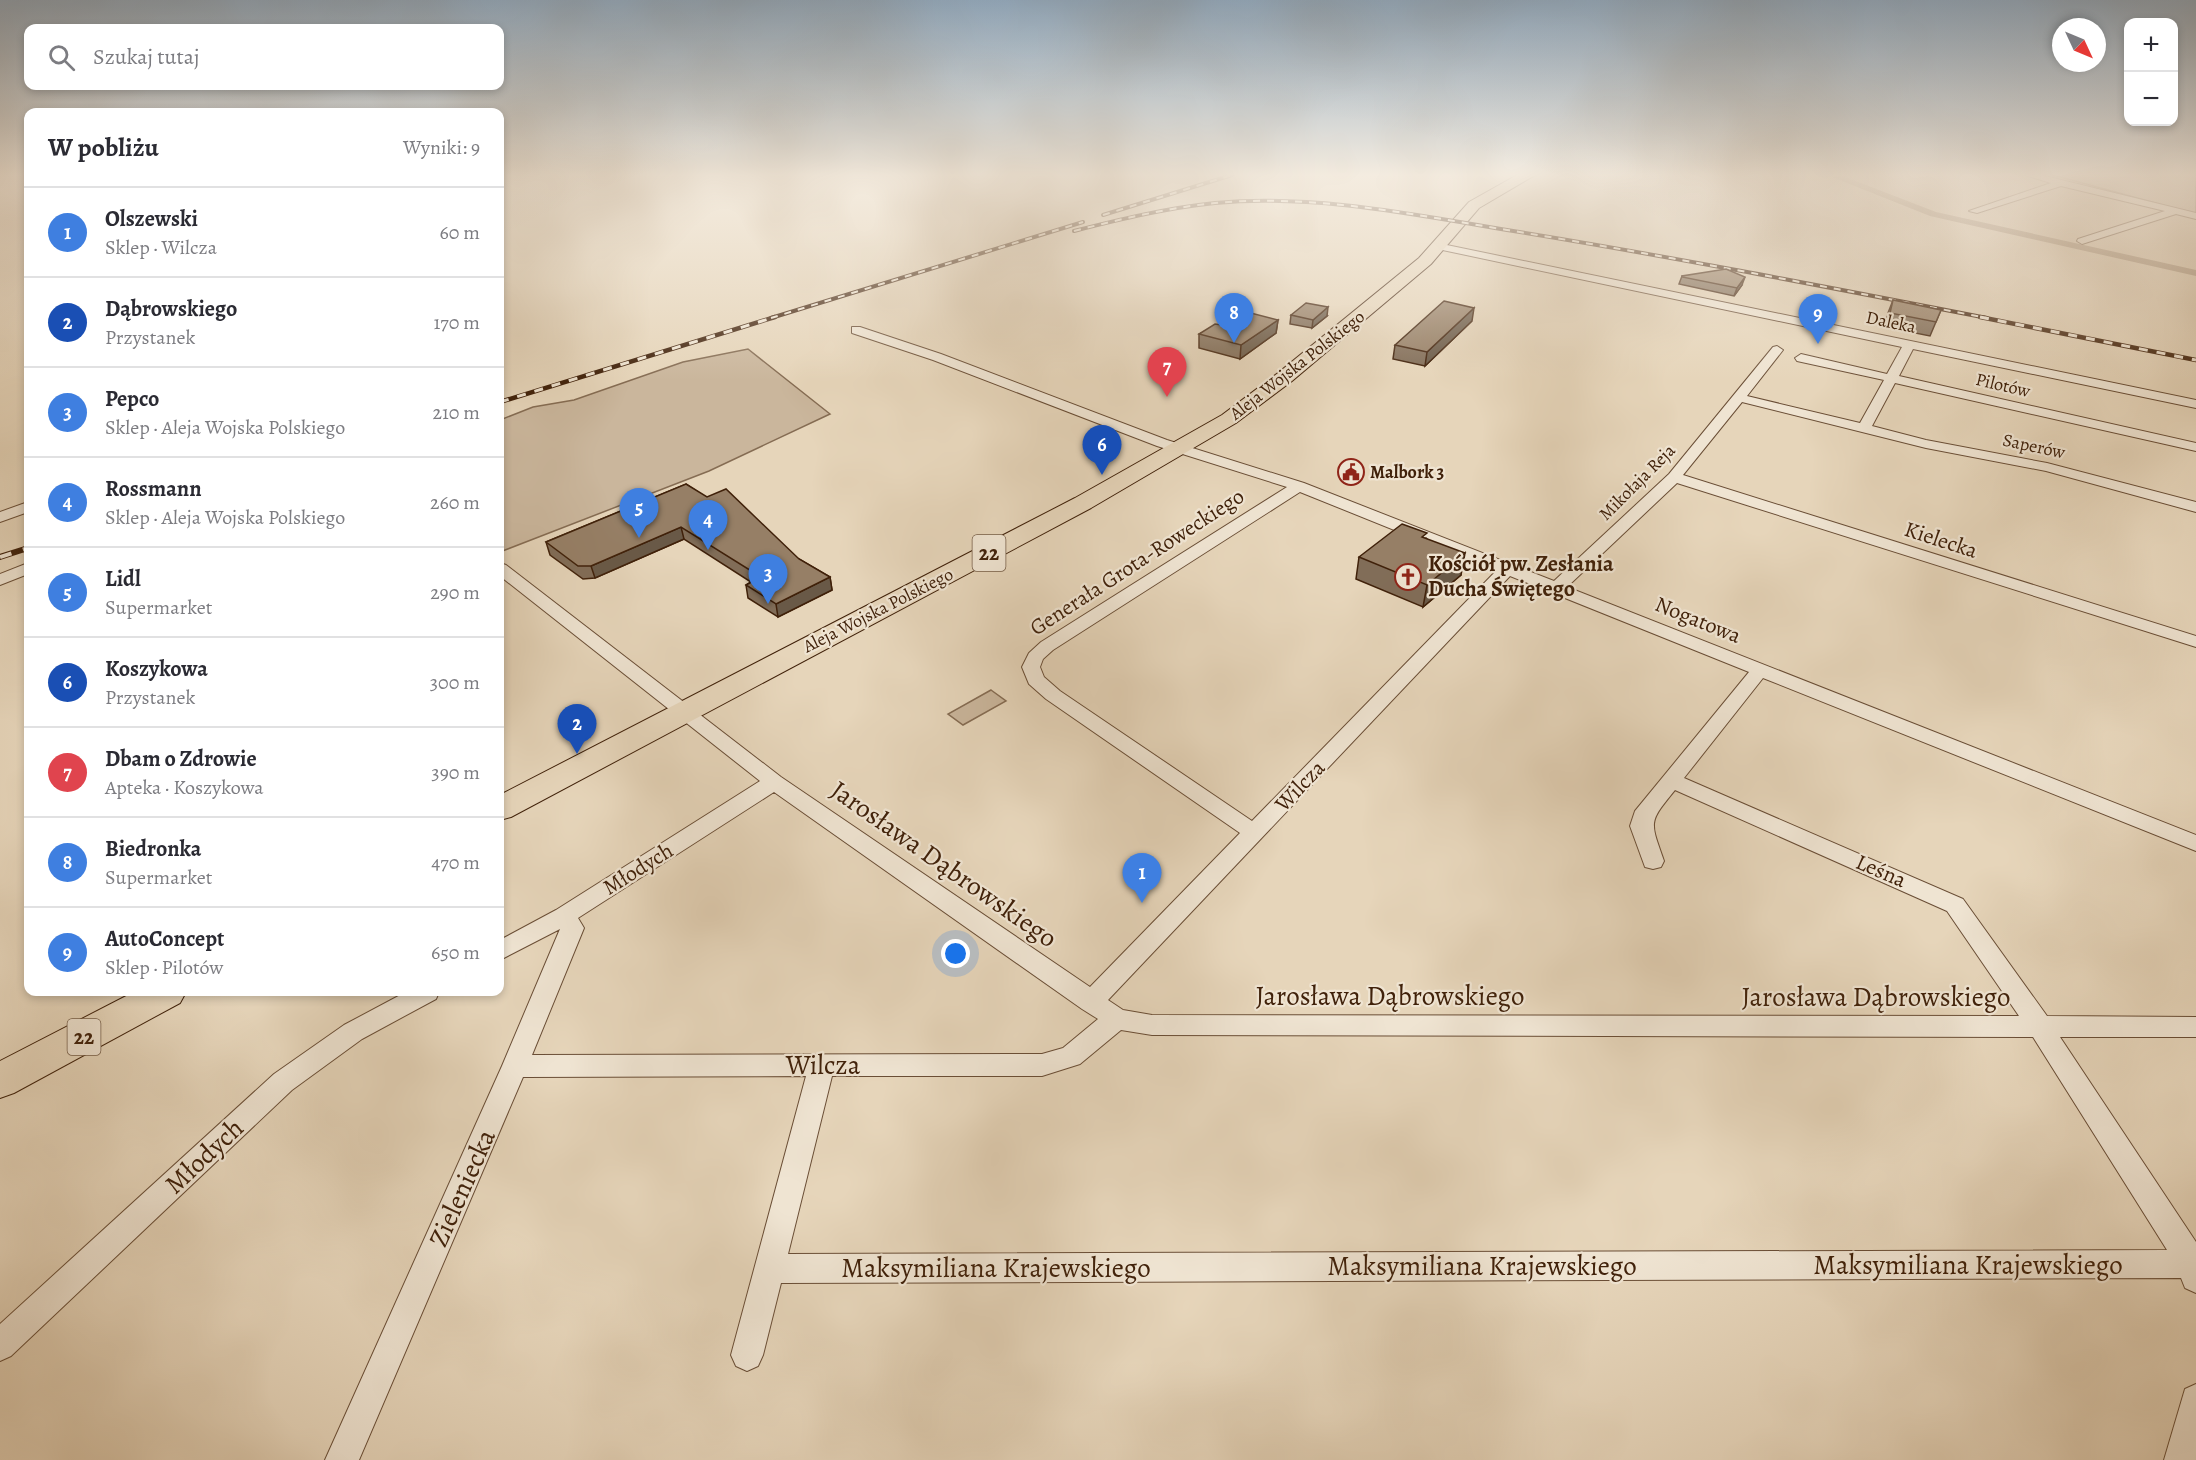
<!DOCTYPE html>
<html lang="pl">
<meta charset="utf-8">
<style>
:root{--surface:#fff;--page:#f7f7f7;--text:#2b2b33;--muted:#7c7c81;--line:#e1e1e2;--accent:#111827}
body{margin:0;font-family:Alegreya,serif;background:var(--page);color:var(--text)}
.controls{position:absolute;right:18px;top:18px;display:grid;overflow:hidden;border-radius:12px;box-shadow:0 3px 9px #0003}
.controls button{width:54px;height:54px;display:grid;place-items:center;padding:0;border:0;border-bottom:2px solid var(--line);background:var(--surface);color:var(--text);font:30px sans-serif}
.compass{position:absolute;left:2052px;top:18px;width:54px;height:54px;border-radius:50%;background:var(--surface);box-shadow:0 3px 9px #0003;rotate:134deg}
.you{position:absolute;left:956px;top:954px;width:21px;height:21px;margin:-15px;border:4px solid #fff;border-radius:50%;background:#1a73e8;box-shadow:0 0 0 9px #1a73e833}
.badge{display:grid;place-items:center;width:39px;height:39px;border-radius:50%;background:var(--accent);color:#fff;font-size:20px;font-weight:700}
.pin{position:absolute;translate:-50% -50px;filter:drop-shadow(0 2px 3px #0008)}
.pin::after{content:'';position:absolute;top:32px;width:21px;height:18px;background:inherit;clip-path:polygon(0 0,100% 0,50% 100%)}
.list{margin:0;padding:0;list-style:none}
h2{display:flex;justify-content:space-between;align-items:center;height:78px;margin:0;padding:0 24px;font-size:26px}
h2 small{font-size:20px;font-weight:400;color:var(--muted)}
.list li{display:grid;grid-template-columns:39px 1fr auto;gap:18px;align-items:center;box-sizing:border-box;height:90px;padding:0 24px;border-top:2px solid var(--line)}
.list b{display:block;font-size:22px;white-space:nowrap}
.list p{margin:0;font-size:20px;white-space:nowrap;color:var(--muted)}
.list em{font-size:20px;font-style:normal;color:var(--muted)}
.icon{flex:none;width:33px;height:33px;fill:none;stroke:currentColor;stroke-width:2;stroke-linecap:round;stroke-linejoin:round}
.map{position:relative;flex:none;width:2196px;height:1460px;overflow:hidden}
.search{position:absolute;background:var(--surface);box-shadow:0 3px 9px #0003;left:24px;top:24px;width:480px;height:66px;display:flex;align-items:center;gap:15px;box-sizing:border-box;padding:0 21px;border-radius:12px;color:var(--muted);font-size:22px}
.panel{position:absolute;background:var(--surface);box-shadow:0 3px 9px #0003;left:24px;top:108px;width:480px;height:888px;border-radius:12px}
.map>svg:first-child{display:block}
</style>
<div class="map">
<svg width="2196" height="1460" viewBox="0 0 2196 1460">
<rect width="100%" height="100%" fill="#e6d5ba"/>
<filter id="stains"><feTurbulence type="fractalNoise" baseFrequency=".00333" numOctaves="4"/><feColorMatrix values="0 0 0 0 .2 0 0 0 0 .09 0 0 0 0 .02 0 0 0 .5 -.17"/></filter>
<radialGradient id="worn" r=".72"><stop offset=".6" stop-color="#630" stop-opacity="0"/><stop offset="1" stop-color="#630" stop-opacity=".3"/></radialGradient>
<g fill="#cab69c" stroke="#856c53" stroke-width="1.5">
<polygon points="2053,175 2196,175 2196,214"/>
<polygon points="748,349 830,414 709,471 500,552 500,420 533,407 574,400 683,362"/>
<polygon points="991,690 1006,701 963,725 948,714"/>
</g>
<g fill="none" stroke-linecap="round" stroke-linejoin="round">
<polygon fill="#ae987e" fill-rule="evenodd" points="1827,175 1840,175 1936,212 2196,270 2196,276 1930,216"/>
<defs>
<g id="street">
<polygon points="2025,175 2041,175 2196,213 2196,219 2176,214 2082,244 2077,241 2078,239 2165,211 2061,186 1977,213 1969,211 2051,183"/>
<path d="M1437 243 2196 400V408L1913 349 1899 376 2196 443V451L1895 383 1872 426 1926 440 2047 463 2196 502V512L2046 471 1926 448 1742 402 1683 475 2196 636V647L1677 483 1567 587 2196 835V851L1763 678 1684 778 1963 899 2047 1016 2196 1017V1037H2060L2196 1242V1293L2185 1288 2181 1278 781 1283 763 1355 758 1366 747 1371 736 1366 731 1355 806 1076 523 1077 359 1460H325L502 1066 560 929 500 960V940L556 910 760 781 500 576V563L506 565 781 777 1090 987 1240 833 1046 699 1029 684 1022 667 1029 653 1041 642 1287 487 1157 446 933 360 852 333V327H860L941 354 1167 440 1304 483 1554 581 1669 474 1773 347 1777 346 1783 350 1747 396 1860 423 1884 380 1797 361 1795 358 1801 354 1887 374 1902 347 1433 248V244ZM1300 492 1496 571 1252 821 1060 691 1044 677 1040 667 1043 659 1053 650ZM1510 576 1749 672 1635 811 1630 826 1645 867 1653 869 1661 867 1664 861C1650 821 1648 823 1675 790L1947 911 2019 1016 1152 1015 1123 1010 1108 1000ZM774 792 1082 1009 1098 1019 1063 1048 1042 1054 532 1055 584 928 578 918ZM1121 1030 1152 1035 2033 1037 2167 1250 788 1254 832 1076H1042L1080 1064Z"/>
<polygon points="28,502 28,512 0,522 0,512"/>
<polygon points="28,563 28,574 0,585 0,574"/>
<polygon points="406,992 439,992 436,999 362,1039 292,1090 11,1356 0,1361 0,1324 274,1074 344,1025"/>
<polygon points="2196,1384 2196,1460 2164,1460 2185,1389"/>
</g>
<g id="primary">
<polygon points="1517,175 1535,175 1479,208 1431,264 1292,381 1236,423 1091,508 511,817 500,820 500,795 1075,498 1222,415 1278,373 1419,258 1469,202"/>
<polygon points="134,992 186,992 180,1003 14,1093 0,1098 0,1061"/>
</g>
</defs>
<use href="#street" stroke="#6a4e36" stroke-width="2"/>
<use href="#primary" stroke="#40210a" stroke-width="2"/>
<use href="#street" fill="#efe4d2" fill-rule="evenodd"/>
<use href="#primary" fill="#e6d5ba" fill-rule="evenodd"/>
<defs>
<g id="rail-far2">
<polyline points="1103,215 1232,175"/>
<path d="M1074 231C1121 219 1167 208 1215 203 1313 194 1411 214 1507 230 1668 256 1827 287 1987 318"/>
<polyline points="771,318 1083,222"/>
</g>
<g id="rail-far1">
<polyline points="1980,317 2196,360"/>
<polyline points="500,402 775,317"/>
</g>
<polyline id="rail" points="0,557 28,548"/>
</defs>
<use href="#rail-far2" stroke="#40210a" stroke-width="4"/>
<use href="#rail-far1" stroke="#40210a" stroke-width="4.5"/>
<use href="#rail" stroke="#40210a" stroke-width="6"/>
<use href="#rail-far2" stroke="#efe4d2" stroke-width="2" stroke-dasharray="7" stroke-linecap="butt"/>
<use href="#rail-far1" stroke="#efe4d2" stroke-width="3" stroke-dasharray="9" stroke-linecap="butt"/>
<use href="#rail" stroke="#efe4d2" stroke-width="4" stroke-dasharray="12" stroke-linecap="butt"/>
</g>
<g fill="#816d58" stroke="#40210a" stroke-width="1.5">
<polygon points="1682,276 1742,285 1734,296 1679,284"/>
<polygon points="1893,300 1941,310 1930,336 1885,327 1888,313"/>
<polygon points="1291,315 1327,316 1312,328 1290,324"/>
<polygon points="1278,320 1276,333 1240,359 1199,348 1199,334 1222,325"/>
<polygon points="1472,321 1425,366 1393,359 1395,345"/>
<polygon points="686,484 799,559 830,577 832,590 778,617 748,598 746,585 751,582 684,539 595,578 583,579 550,555 546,542"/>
<polygon points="1426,538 1461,575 1423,607 1356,579 1359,557"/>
</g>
<g fill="#695947" stroke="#40210a" stroke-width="1.5">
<polygon points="1745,277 1742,285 1734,296 1737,288"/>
<polygon points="1328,307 1327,316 1312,328 1313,320"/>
<polygon points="1474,308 1472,321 1425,366 1427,352"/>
<polygon points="1278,320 1276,333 1240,359 1241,345"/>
<polygon points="681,527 684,539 595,578 591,566"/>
<polygon points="1465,553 1461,575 1423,607 1427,585"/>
<polygon points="830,577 832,590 778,617 776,604"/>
</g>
<g fill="#967f66" stroke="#40210a" stroke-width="1.5">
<polygon points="1726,269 1745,277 1737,288 1682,277 1682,276"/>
<polygon points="1893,300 1941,310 1936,322 1890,313"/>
<polygon points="1444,301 1474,308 1427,352 1395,345"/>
<polygon points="1306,303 1328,307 1313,320 1291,315"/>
<polygon points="1243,311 1278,320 1241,345 1199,334 1215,324 1222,325"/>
<polygon points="686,484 707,497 726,489 799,559 830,577 776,604 746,585 761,577 681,527 591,566 578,566 546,542"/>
<polygon points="1402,524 1427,533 1422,537 1465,553 1427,585 1359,557"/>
</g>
<linearGradient id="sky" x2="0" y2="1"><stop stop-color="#91a9be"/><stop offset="0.46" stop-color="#f4ece0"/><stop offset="1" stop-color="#f4ece0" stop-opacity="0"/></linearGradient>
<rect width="2196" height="380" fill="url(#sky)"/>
<defs>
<symbol id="civic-ring" viewBox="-11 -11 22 22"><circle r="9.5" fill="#efe4d2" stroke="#8f2418" stroke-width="1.5"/><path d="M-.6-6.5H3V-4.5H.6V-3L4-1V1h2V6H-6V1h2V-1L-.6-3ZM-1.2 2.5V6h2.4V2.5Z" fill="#8f2418"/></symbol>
<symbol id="church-ring" viewBox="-11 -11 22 22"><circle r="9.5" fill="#efe4d2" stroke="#8f2418" stroke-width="1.5"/><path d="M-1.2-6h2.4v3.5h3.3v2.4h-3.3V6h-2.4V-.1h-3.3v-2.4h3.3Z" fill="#8f2418"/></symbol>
</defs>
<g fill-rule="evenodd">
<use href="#civic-ring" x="1336" y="457" width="30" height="30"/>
<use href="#church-ring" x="1393" y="562" width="30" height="30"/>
</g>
<g text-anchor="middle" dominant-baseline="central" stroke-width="4.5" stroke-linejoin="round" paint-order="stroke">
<g font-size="18" fill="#40210a" stroke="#efe4d2">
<text transform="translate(1891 322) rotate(12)">Daleka</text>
<text transform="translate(1297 365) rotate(-38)">Aleja Wojska Polskiego</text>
<text transform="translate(2003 385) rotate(13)">Pilotów</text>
<text transform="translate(2034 446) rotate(12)">Saperów</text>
<text transform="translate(1637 482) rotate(-45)">Mikołaja Reja</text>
<text transform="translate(878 610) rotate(-27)">Aleja Wojska Polskiego</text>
</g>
<g font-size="18" font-weight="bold" fill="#40210a" stroke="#efe4d2" text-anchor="start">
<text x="1370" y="472">Malbork 3</text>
</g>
<g fill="#efe4d2" stroke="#745c46" stroke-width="1.5">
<rect x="972.5" y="535" width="33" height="36" rx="4.5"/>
<rect x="67.5" y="1019" width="33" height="36" rx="4.5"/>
</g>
<g font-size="21" font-weight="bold" fill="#40210a">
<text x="989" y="553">22</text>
<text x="84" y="1037">22</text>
</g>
<g font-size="22" fill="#40210a" stroke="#efe4d2">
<text transform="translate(1941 540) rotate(18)">Kielecka</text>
<text transform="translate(1137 562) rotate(-33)">Generała Grota-Roweckiego</text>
<text transform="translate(1698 620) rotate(22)">Nogatowa</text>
<text transform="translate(1300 786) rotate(-46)">Wilcza</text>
<text transform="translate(638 869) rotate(-32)">Młodych</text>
<text transform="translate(1881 871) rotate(23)">Leśna</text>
</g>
<g font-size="22" font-weight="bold" fill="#40210a" stroke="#efe4d2" text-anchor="start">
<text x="1428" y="564">Kościół pw. Zesłania<tspan x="1428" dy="25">Ducha Świętego</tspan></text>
</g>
<g font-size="27" fill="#40210a" stroke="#efe4d2">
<text transform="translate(944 864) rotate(35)">Jarosława Dąbrowskiego</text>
<text x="1390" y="996">Jarosława Dąbrowskiego</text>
<text x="1876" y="997">Jarosława Dąbrowskiego</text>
<text x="823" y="1065">Wilcza</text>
<text transform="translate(204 1156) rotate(-43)">Młodych</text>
<text transform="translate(462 1188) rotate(-66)">Zieleniecka</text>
<text x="1968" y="1265">Maksymiliana Krajewskiego</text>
<text x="1482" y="1266">Maksymiliana Krajewskiego</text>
<text x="996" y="1268">Maksymiliana Krajewskiego</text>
</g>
</g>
<rect width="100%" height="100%" filter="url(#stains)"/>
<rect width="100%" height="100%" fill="url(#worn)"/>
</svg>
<div class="controls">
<button>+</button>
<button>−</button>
</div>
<svg class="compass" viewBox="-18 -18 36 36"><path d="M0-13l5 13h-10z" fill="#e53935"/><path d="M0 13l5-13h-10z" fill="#7c7c81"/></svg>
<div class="you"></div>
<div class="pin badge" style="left:1142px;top:903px;background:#3f7fe0">1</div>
<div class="pin badge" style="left:577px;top:754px;background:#1a4fb4">2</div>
<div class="pin badge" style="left:768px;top:604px;background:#3f7fe0">3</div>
<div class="pin badge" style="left:708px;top:550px;background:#3f7fe0">4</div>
<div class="pin badge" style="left:639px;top:538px;background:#3f7fe0">5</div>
<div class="pin badge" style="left:1102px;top:475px;background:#1a4fb4">6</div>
<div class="pin badge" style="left:1167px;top:397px;background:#e0444e">7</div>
<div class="pin badge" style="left:1234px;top:343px;background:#3f7fe0">8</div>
<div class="pin badge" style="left:1818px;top:344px;background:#3f7fe0">9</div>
<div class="search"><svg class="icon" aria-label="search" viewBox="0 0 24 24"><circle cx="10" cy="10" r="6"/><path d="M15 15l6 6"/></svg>Szukaj tutaj</div>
<section class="panel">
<h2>W pobliżu<small>Wyniki: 9</small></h2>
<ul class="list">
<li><span class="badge" style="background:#3f7fe0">1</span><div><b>Olszewski</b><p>Sklep · Wilcza</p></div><em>60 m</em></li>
<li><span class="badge" style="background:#1a4fb4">2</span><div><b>Dąbrowskiego</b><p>Przystanek</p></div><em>170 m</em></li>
<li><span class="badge" style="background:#3f7fe0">3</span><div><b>Pepco</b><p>Sklep · Aleja Wojska Polskiego</p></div><em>210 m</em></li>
<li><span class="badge" style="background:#3f7fe0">4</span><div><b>Rossmann</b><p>Sklep · Aleja Wojska Polskiego</p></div><em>260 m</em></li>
<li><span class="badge" style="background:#3f7fe0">5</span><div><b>Lidl</b><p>Supermarket</p></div><em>290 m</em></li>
<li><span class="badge" style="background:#1a4fb4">6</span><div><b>Koszykowa</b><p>Przystanek</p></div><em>300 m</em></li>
<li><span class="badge" style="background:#e0444e">7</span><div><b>Dbam o Zdrowie</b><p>Apteka · Koszykowa</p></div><em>390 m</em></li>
<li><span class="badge" style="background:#3f7fe0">8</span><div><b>Biedronka</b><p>Supermarket</p></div><em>470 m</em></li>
<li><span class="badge" style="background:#3f7fe0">9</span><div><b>AutoConcept</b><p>Sklep · Pilotów</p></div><em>650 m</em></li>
</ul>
</section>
</div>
